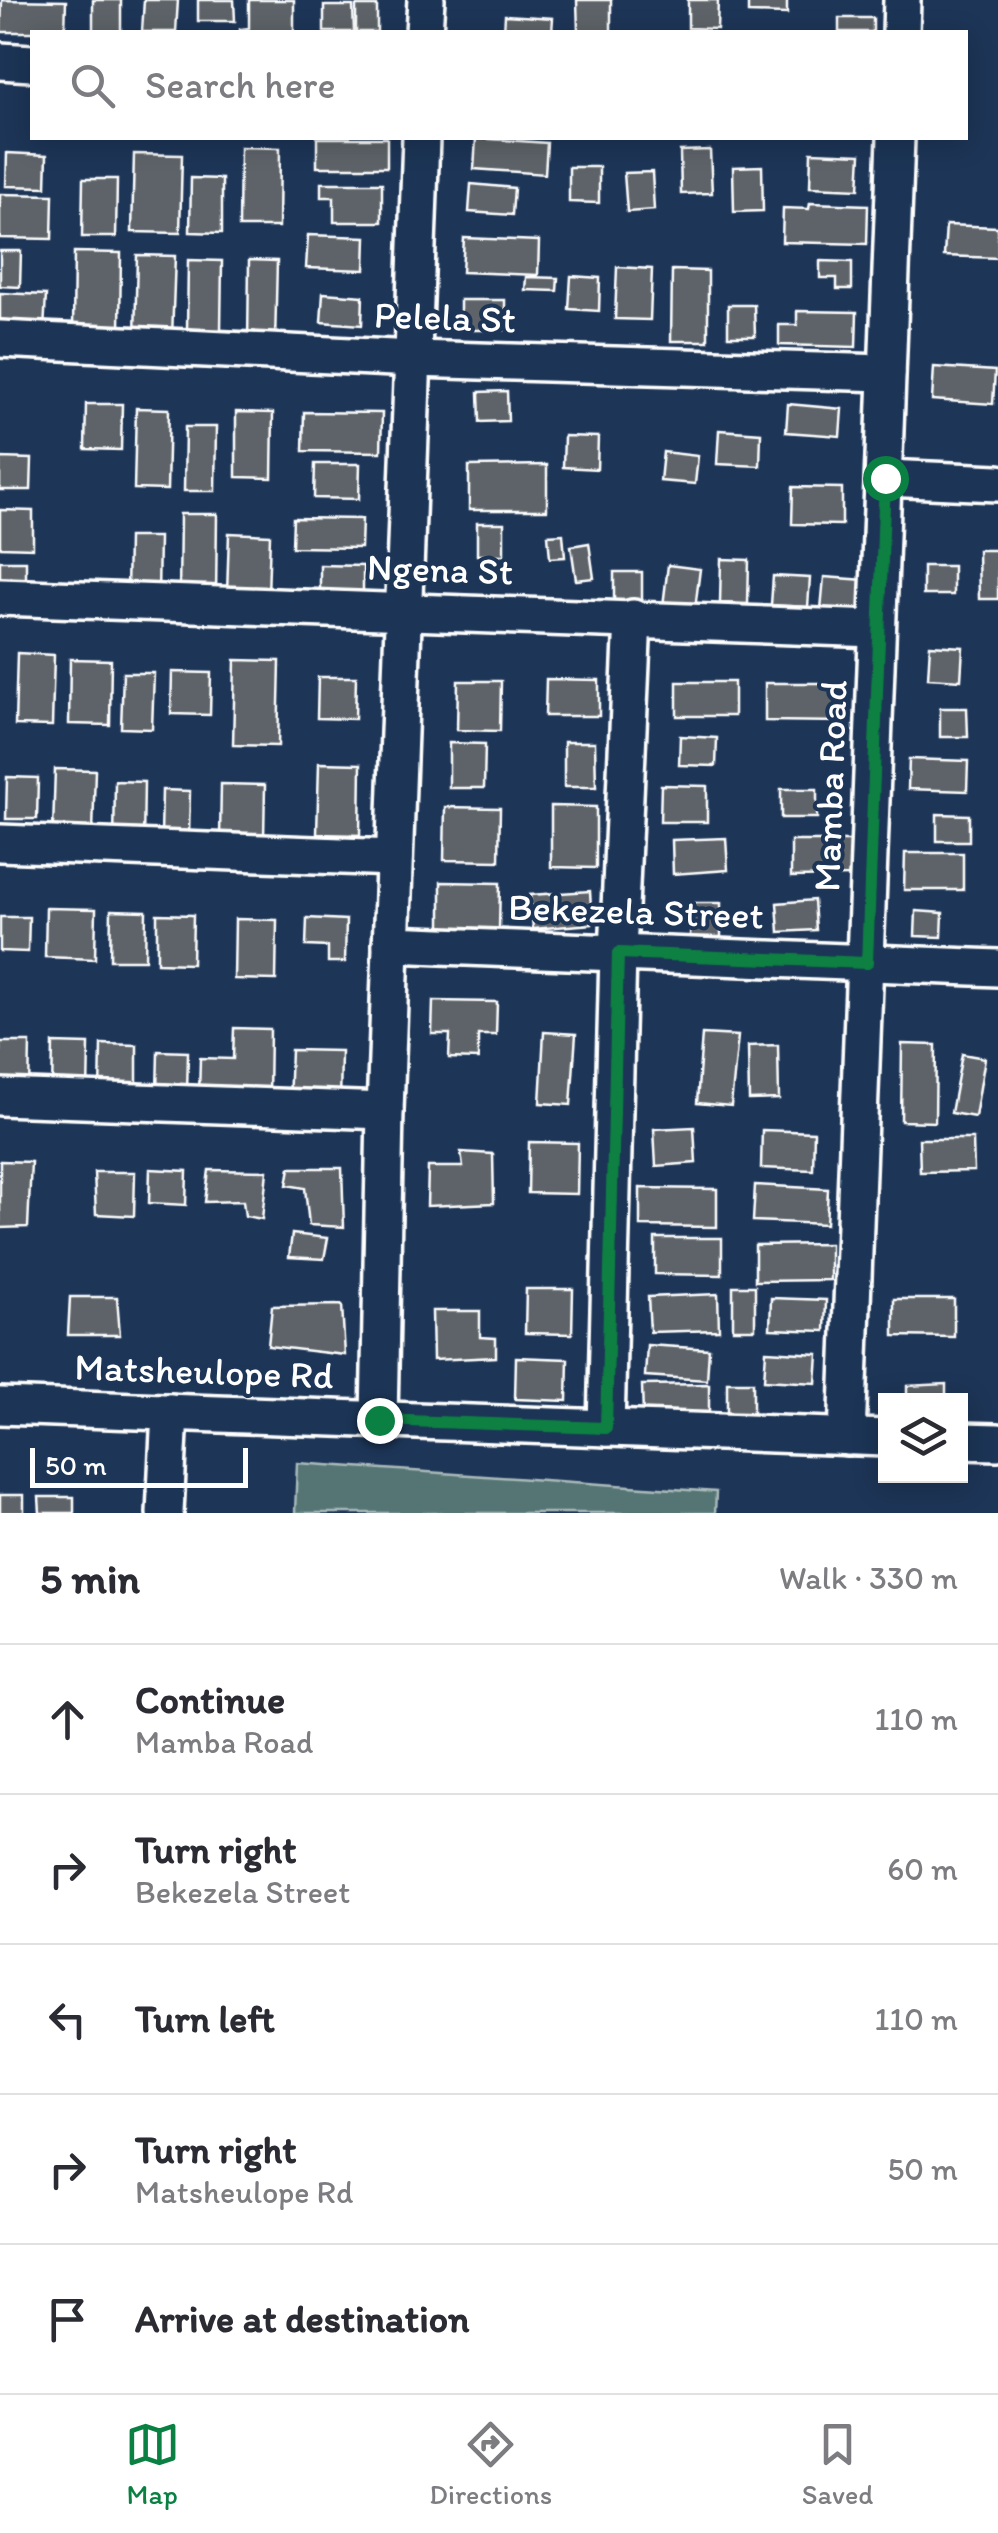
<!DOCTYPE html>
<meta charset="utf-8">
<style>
:root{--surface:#fff;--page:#f2f2f3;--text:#2b2b33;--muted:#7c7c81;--line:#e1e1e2;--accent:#0b8043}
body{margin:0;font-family:Itim,sans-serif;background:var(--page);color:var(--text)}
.controls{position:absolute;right:30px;bottom:30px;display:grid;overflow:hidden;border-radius:0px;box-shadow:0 5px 25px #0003}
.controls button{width:90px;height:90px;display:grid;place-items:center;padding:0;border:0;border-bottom:2px solid var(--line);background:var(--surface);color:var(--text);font:50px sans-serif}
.scale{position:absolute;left:30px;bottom:25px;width:218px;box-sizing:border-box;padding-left:10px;border:5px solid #fff;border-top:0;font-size:28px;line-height:35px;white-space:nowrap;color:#fff;-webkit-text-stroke:8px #1d3557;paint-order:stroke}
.stop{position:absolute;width:30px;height:30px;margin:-22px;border:8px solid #0b8043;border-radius:50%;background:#fff}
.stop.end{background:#0b8043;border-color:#fff;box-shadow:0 2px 10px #0008}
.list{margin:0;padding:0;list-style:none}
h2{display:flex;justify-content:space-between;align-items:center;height:130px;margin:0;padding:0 40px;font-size:42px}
h2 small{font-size:32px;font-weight:400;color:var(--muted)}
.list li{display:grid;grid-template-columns:65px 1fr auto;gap:30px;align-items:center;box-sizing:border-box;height:150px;padding:0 40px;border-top:2px solid var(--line)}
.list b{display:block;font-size:38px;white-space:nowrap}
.list p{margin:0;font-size:32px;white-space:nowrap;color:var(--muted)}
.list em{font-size:32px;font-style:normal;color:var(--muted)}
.icon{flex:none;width:55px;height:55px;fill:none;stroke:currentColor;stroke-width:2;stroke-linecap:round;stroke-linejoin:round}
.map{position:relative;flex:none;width:998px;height:1513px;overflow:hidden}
.search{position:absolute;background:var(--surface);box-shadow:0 5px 25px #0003;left:30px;right:30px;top:30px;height:110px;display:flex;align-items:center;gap:25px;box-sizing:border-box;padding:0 35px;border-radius:0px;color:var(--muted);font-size:38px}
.sheet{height:880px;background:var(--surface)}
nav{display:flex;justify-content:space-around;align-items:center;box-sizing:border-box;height:140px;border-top:2px solid var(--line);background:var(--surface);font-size:28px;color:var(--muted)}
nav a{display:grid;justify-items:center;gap:5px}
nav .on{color:var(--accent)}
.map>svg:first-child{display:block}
</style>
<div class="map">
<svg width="998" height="1513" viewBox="0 0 998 1513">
<rect width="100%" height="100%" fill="#1d3557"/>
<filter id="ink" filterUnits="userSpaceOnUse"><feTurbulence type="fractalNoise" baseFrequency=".01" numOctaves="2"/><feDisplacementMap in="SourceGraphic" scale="20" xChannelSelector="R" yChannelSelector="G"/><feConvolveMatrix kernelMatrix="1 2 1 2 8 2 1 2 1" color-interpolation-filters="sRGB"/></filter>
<g filter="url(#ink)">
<polygon fill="#557575" stroke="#aababa" stroke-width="2.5" points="297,1463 716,1492 715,1513 295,1513"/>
<g fill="#5d6368" stroke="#fff" stroke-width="2.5">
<polygon points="2,0 66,1 65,32 1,32"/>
<rect x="93" y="0" width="28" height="32"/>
<polygon points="144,0 178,0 176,32 142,32"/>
<polygon points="198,0 234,0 235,21 198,21"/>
<polygon points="249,0 294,0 294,32 240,32 240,29 249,28"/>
<polygon points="577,0 611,0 611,32 578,32"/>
<polygon points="688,0 718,0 717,29 688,28"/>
<polygon points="748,0 787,0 787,14 748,13"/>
<polygon points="324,6 353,6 354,32 324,32"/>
<rect x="356" y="6" width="21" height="26"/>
<polygon points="505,15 553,18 552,32 504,32"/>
<rect x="839" y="18" width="34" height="14"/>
<rect x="317" y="138" width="70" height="29"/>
<polygon points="476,138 547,143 545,174 474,169"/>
<polygon points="240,147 280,148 279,227 239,227"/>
<polygon points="710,150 712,193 681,194 680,151"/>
<polygon points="811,152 861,154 859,189 810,187"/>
<polygon points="7,153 47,155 46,187 6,186"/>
<polygon points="134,154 182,155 180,233 132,232"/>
<polygon points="762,166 763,211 734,212 733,167"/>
<polygon points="569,167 599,167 599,203 569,202"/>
<polygon points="652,172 654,210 627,212 624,173"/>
<polygon points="191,178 222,179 222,233 190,232"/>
<polygon points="83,179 117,179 116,237 82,237"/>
<polygon points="321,183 382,183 382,222 334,222 334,197 321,197"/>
<polygon points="471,184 514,188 512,215 469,212"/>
<polygon points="0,194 53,195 52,239 0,238"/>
<polygon points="810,203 868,205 867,244 782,242 783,208 809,209"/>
<polygon points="946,225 998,227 998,258 944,256"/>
<polygon points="308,235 366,237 365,270 306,268"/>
<polygon points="464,238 539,241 538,275 462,272"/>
<polygon points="0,251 21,251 20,287 0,286"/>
<polygon points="74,252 121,253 120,331 73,331"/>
<polygon points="137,255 175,256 172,338 135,338"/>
<polygon points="188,260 222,261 221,330 187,330"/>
<polygon points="249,260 277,261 275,344 248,344"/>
<polygon points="820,261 852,262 852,289 837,289 837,278 820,278"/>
<polygon points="617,267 652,269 650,320 615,319"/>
<polygon points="672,270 708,271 708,341 671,341"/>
<polygon points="571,276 600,278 599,311 569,309"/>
<polygon points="526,277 558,278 557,291 525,290"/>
<polygon points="0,293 46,295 44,330 0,329"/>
<polygon points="323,293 363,296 362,325 321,322"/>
<rect x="460" y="300" width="45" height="30"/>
<polygon points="728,305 754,305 755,336 728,336"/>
<polygon points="797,311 857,312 856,347 779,345 779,325 797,325"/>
<polygon points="934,367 995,371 993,404 932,400"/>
<polygon points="507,391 508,421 480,422 479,392"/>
<polygon points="86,404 122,404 121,450 85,449"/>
<polygon points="788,404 842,409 840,436 786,432"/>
<polygon points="136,408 169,409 167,490 134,489"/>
<polygon points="236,412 273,413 272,478 236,477"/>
<polygon points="304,412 382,413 381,452 303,451"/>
<polygon points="185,427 216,427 215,491 184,491"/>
<polygon points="719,430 761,433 760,466 717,464"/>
<polygon points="564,436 598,437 597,469 563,467"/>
<polygon points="663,452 698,456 695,484 660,481"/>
<polygon points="0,458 32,459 31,490 0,490"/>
<polygon points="315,464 360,464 359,499 314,498"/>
<polygon points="547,465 547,510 469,510 469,466"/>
<polygon points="793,487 842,488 842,525 792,524"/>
<polygon points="0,510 33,511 33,548 0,547"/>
<polygon points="180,514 217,514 216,597 179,597"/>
<polygon points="293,518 362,519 361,548 292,547"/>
<rect x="477" y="523" width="27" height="32"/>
<polygon points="229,533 270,535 268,596 227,594"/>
<polygon points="563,534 565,557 550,558 548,535"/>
<polygon points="128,537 159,537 158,596 127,595"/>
<polygon points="589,543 594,578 576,580 571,546"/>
<polygon points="978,550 998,550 998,599 979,599"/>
<polygon points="721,559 749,560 748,604 720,603"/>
<rect x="0" y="561" width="26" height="25"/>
<polygon points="320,565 363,566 363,599 320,598"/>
<polygon points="668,565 700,569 695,609 663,606"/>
<rect x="923" y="566" width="30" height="29"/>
<rect x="614" y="572" width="28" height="32"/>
<polygon points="773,576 810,578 808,607 771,605"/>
<polygon points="824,577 865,580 861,624 820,620"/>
<polygon points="930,645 963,647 961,680 928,678"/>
<polygon points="17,653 54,655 52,726 15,725"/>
<polygon points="70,659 111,660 110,725 69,724"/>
<polygon points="235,660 280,661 278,746 233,745"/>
<polygon points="172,672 211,673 210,715 171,714"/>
<polygon points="123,673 154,673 152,729 121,728"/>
<polygon points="318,677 356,677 355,719 317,718"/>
<polygon points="546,679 599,680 599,716 545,716"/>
<polygon points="458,681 501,681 500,731 457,730"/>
<rect x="677" y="682" width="57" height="34"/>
<polygon points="765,683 844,683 844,722 765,721"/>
<polygon points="940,708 967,708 968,737 940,737"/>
<polygon points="680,736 717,738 716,766 679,765"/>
<polygon points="564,742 595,742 596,787 564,787"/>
<polygon points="449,743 485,744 484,788 449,788"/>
<polygon points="909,759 968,761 967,791 908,789"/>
<polygon points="319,763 361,764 360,835 317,834"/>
<polygon points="55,769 95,770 93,832 53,831"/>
<polygon points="7,777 38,778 37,819 6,819"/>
<polygon points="115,781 144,782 143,845 114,845"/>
<polygon points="221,784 265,785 264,838 220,837"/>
<polygon points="661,785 707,786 707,822 660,822"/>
<rect x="781" y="789" width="36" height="29"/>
<polygon points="162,790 190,791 189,838 161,837"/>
<polygon points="551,806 596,807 596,868 551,867"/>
<polygon points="445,807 500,808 499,861 444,860"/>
<polygon points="937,814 969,815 969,841 937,841"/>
<polygon points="726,838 728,870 673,874 672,840"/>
<polygon points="791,841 851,841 851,876 791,877"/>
<polygon points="905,853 963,853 963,890 904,890"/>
<polygon points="441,882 500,883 499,929 441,928"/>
<polygon points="590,891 592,924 533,929 530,895"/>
<polygon points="814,900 816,930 779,932 777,903"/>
<polygon points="691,903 721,903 721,937 690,937"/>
<polygon points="46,908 96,909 95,959 45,957"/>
<polygon points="111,910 146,911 145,960 110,960"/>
<polygon points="916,911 943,913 942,937 915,936"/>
<polygon points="157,914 193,915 192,964 157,963"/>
<polygon points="0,917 29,917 28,952 0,951"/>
<polygon points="307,918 346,920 345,962 328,962 328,947 306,946"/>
<polygon points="235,919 277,920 276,980 234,979"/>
<polygon points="433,1001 497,1002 496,1035 478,1035 478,1059 449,1058 450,1034 432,1034"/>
<polygon points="234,1028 270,1029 269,1099 199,1096 200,1058 233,1059"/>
<polygon points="544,1032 576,1034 571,1105 540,1103"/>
<polygon points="702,1034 738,1036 731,1106 697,1103"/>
<polygon points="0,1042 30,1042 29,1092 0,1091"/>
<polygon points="53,1043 89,1044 88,1094 52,1093"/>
<polygon points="101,1044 137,1045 137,1096 100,1095"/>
<polygon points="902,1044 936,1045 935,1122 901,1121"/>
<polygon points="778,1045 779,1099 749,1100 748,1046"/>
<polygon points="291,1050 341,1051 340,1106 289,1105"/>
<polygon points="158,1051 188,1052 187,1093 157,1093"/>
<polygon points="962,1054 985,1058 975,1117 951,1113"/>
<polygon points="694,1127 696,1163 656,1166 654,1129"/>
<polygon points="762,1130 814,1132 813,1170 761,1168"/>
<polygon points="919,1139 973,1139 974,1171 920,1172"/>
<polygon points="529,1142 578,1143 577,1194 528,1193"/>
<polygon points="461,1152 493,1154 494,1203 427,1206 428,1167 463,1167"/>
<polygon points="0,1161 31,1162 28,1227 0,1228"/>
<polygon points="290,1168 342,1168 344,1227 309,1225 305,1188 287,1185"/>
<polygon points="150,1169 187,1171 186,1205 149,1203"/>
<polygon points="209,1170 267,1171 262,1219 245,1216 243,1201 205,1202"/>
<polygon points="94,1172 135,1172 134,1216 96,1214"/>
<polygon points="755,1185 828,1189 826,1224 753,1221"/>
<polygon points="640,1188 717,1189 717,1227 640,1226"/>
<polygon points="292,1234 328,1238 324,1259 289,1257"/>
<polygon points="655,1238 722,1238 722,1275 655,1274"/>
<polygon points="830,1244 830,1280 755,1281 755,1245"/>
<rect x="733" y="1286" width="22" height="43"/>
<polygon points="526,1289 573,1289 572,1334 525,1333"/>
<polygon points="718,1294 719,1330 650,1332 648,1297"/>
<polygon points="70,1297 117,1297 120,1335 68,1335"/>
<polygon points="771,1298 826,1300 825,1331 770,1329"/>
<polygon points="894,1299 954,1299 954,1337 894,1336"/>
<polygon points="342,1305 345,1355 268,1346 272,1306"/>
<polygon points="432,1311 480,1311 480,1337 496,1338 496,1357 433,1360"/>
<polygon points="647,1345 709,1349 707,1380 645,1376"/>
<polygon points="766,1351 818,1354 816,1383 764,1380"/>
<polygon points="516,1357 568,1359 567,1401 515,1399"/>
<rect x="727" y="1382" width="26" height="31"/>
<polygon points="709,1384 709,1415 643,1416 642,1385"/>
<polygon points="946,1384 946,1400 907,1400 907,1386"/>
<rect x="0" y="1495" width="24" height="18"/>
<polygon points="39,1497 74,1497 74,1513 40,1513"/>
</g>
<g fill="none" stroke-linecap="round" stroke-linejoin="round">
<defs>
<g id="minor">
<polyline points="424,32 426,0"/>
<polyline points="901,32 902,0"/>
<polyline points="0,61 32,63"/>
<polyline points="0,339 414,359 887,373"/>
<polyline points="885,478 998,483"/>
<polyline points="0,597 877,629"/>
<polyline points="0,843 394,858"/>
<polyline points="391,944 998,968"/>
<polyline points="0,1097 385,1111"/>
<polyline points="0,1406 886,1438"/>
<polyline points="379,1420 385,1111 421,138"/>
<polyline points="606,1428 618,953 633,618"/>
<polyline points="847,1437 896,138"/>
<polyline points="960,1441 998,1442"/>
<polyline points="165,1513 170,1412"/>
</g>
</defs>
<use href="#minor" stroke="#fff" stroke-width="42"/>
<use href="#minor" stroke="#1d3557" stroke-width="35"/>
</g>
</g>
<g fill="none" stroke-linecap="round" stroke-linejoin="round" filter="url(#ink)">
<polyline stroke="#0b8043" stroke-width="12" points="379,1420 606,1428 618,953 867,963 885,478"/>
</g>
<g text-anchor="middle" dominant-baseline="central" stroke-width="8" stroke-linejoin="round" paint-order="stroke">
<g font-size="38" fill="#fff" stroke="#1d3557">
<text transform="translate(445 317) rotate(2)">Pelela St</text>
<text transform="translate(440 569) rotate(2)">Ngena St</text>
<text transform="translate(830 786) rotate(-88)">Mamba Road</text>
<text transform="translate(636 911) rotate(2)">Bekezela Street</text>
<text transform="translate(204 1371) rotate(2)">Matsheulope Rd</text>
</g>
</g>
</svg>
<div class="controls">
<button><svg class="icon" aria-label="layers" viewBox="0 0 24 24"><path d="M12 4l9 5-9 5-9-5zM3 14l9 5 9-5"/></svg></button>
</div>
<div class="scale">50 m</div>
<div class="stop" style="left:885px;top:478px"></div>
<div class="stop end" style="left:379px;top:1420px"></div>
<div class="search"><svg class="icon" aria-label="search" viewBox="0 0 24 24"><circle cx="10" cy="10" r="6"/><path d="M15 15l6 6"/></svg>Search here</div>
</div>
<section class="sheet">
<h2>5 min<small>Walk · 330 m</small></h2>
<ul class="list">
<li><svg class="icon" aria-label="ahead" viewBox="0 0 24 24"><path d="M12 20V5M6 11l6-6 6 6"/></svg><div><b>Continue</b><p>Mamba Road</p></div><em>110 m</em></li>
<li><svg class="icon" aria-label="right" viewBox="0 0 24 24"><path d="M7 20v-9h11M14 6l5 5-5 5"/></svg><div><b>Turn right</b><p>Bekezela Street</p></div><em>60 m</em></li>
<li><svg class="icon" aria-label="left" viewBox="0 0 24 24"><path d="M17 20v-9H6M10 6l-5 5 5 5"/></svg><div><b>Turn left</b></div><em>110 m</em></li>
<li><svg class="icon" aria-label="right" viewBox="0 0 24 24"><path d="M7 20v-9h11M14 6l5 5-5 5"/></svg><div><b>Turn right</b><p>Matsheulope Rd</p></div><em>50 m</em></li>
<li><svg class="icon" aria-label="arrive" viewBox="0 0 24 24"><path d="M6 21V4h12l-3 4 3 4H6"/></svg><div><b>Arrive at destination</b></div></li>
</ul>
</section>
<nav>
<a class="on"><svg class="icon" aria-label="map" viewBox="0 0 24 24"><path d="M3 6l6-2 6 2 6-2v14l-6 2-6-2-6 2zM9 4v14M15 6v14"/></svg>Map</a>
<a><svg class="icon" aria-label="directions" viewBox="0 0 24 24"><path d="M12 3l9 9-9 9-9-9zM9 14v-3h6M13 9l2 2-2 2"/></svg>Directions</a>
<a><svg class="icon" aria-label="saved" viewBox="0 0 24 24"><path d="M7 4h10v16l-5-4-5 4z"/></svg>Saved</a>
</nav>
